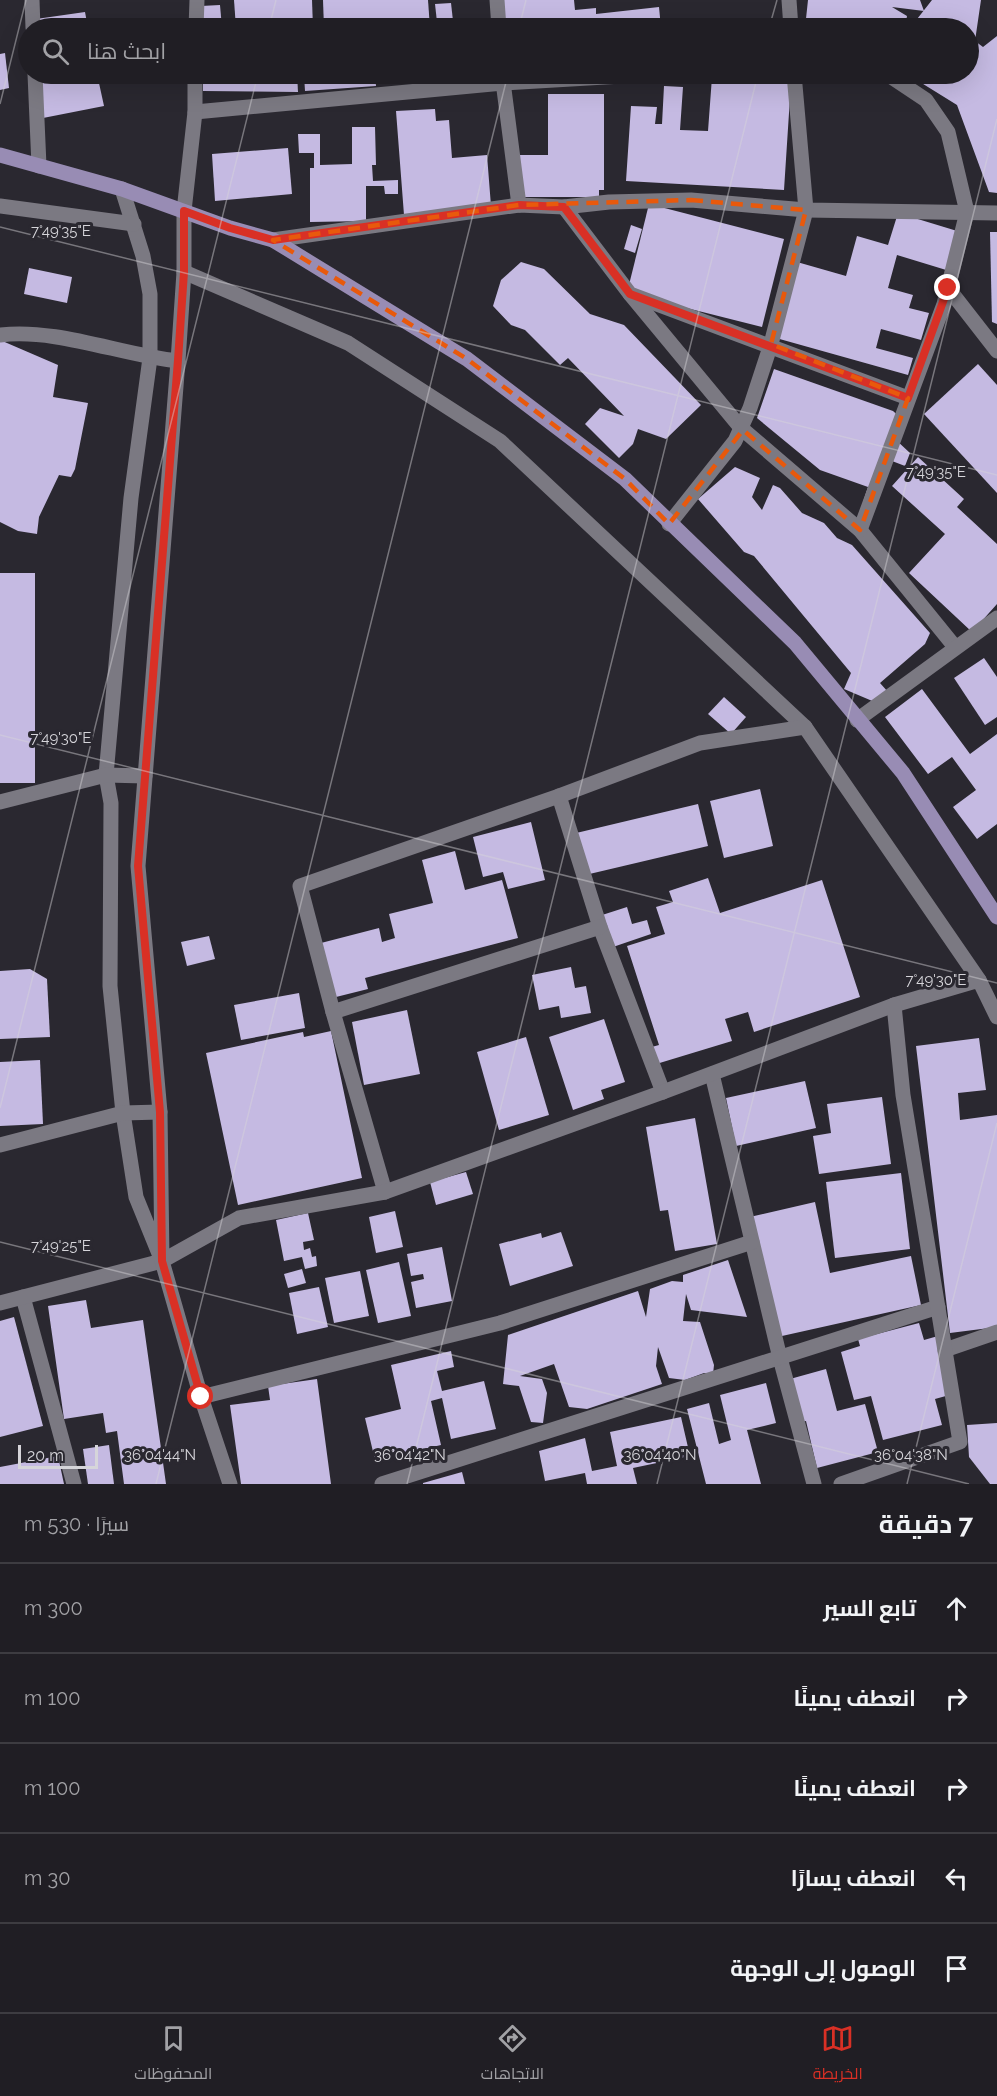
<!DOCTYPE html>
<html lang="ar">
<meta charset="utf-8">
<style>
:root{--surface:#201e24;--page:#28272c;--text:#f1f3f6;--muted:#a2a2a6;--line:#3d3c41;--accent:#d93025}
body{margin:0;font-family:Raleway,Cairo,sans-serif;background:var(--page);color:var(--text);direction:rtl}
.scale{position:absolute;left:18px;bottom:15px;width:80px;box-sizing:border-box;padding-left:6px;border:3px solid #d6d5da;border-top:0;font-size:16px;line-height:21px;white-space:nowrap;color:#d6d5da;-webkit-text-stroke:4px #2a2830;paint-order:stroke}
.stop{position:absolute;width:18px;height:18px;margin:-14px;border:4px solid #d93025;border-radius:50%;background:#fff}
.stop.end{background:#d93025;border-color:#fff;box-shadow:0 2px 6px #0008}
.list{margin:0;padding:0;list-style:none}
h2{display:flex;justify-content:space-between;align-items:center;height:78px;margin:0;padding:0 24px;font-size:26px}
h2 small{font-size:20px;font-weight:400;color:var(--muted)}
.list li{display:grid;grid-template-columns:39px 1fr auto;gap:18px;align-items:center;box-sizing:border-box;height:90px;padding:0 24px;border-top:2px solid var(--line)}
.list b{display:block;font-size:22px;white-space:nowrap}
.list em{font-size:20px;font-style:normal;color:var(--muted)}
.icon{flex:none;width:33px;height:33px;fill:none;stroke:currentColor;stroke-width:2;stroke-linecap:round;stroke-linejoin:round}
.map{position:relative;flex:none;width:997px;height:1484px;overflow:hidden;direction:ltr}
.search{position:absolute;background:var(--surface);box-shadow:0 6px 24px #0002;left:18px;right:18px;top:18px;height:66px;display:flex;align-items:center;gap:15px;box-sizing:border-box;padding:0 21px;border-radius:33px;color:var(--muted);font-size:22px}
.sheet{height:528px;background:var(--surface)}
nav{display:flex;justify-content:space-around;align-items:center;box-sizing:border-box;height:84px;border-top:2px solid var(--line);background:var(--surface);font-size:16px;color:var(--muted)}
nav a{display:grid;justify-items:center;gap:3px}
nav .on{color:var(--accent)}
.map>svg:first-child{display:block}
</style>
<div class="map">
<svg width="997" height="1484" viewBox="0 0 997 1484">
<rect width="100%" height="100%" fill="#2a2830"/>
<g fill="#c5bae2">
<polygon points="234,0 312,0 313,28 236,28"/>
<polygon points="323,0 428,0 430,28 324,28"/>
<polygon points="492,0 574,0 575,10 596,8 596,14 659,7 661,28 495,28"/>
<polygon points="808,0 920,0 924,11 892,7 907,16 905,28 805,28"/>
<polygon points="932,0 981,0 975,41 983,47 997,36 997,193 989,192 957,105 907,74 968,74 968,28 910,28"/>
<polygon points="451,3 453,21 437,22 435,4"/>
<polygon points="220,5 222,28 202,28 201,6"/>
<polygon points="85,12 88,28 38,28 36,19"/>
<polygon points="5,53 9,88 0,90 0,54"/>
<polygon points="34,74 97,74 104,106 43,118"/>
<polygon points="203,74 297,74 298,92 203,91"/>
<polygon points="304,74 375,74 376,86 305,91"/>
<polygon points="388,74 434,74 434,75 388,78"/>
<polygon points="712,77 791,82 784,190 626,181 631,106 657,107 655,124 662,124 664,86 683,87 680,130 708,131"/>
<polygon points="548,94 604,94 604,190 599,190 599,197 520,197 520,155 548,155"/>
<polygon points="435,109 436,121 449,120 452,158 487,155 491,206 404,215 396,111"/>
<polygon points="352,127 375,127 376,165 372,165 373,181 398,180 398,194 385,194 384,186 366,186 366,221 310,222 310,168 314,168 314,153 299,153 298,134 320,134 320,165 352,164"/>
<polygon points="288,148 292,194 215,201 212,154"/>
<polygon points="649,204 784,239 762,327 627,293"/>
<polygon points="898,213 967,234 956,273 897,255 888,288 913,295 909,308 929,313 921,340 881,329 876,348 913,358 908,375 776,338 797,262 846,276 857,236 888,245"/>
<polygon points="631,225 642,229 635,253 624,249"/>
<polygon points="990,232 997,232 997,324 992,322"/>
<polygon points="521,262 544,269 590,314 624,325 701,405 666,439 638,429 633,444 619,458 585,424 600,408 624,416 568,358 560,365 525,330 511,325 493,306 501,280"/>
<polygon points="29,268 72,277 67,303 24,294"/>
<polygon points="0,340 58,365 53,397 88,403 75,469 71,477 59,475 39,517 37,534 18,531 0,522"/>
<polygon points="978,364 997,385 997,493 924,414"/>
<polygon points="774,369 893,411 903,420 896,440 910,453 905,466 892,461 863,502 868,487 820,470 757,418"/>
<polygon points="918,457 964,499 957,507 997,544 997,604 972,632 909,573 945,534 892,486"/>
<polygon points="735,467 760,478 752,497 762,510 773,485 780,488 802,513 824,523 837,538 852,545 930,633 925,644 880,683 888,692 877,703 844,689 851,673 754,556 744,552 698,499"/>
<rect x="0" y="573" width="35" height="210"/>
<polygon points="984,658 997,677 997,717 985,725 954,678"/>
<polygon points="922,689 970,754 997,734 997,824 977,839 953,807 976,790 952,757 928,774 885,717"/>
<polygon points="724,697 746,717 731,734 708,714"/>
<polygon points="760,789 773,846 724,858 710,801"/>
<polygon points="698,804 708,846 581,876 572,834"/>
<polygon points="531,822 545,880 508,889 503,872 483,877 473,837"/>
<polygon points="455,851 465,890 502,880 518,938 365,978 368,989 336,997 321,943 379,928 382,942 395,938 389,914 433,903 422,860"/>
<polygon points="708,878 720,913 822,880 860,997 754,1032 748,1012 725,1019 732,1041 653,1065 648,1048 659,1045 627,946 665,934 656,907 673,902 669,891"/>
<polygon points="627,907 632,924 647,920 651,934 610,948 599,916"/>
<polygon points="209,936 215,959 187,966 181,942"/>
<polygon points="571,967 575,988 586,986 591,1013 561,1018 559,1006 539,1010 532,975"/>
<polygon points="30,969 47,979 50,1037 0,1039 0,971"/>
<polygon points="299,993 305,1028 241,1040 234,1005"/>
<polygon points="407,1010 420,1074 364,1085 352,1022"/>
<polygon points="604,1019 625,1082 601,1090 604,1099 573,1110 549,1037"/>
<polygon points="331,1031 362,1178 238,1205 206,1053 303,1032 304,1037"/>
<polygon points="526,1037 549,1115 499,1130 477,1052"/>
<polygon points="979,1038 986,1090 958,1093 960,1120 997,1115 997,1327 950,1333 916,1046"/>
<polygon points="40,1060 43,1124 0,1126 0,1062"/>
<polygon points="805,1081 816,1128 736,1146 726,1098"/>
<polygon points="882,1097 891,1164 819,1174 813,1136 831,1133 827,1104"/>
<polygon points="695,1118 717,1244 675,1251 668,1210 660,1211 646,1127"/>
<polygon points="466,1172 473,1194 436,1205 430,1182"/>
<polygon points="901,1173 910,1249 835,1258 826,1182"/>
<polygon points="815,1202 830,1273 911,1256 921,1305 773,1338 741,1219"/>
<polygon points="395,1211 403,1247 376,1253 369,1217"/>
<polygon points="308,1213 314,1240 303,1242 304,1250 310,1248 312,1257 316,1256 317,1266 305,1269 302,1257 284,1261 276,1220"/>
<polygon points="561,1232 573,1266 510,1286 499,1244 541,1233 542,1238"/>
<polygon points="442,1247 452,1301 416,1308 411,1282 424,1279 423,1274 411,1276 407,1254"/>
<polygon points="728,1260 747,1317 691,1310 686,1294 683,1321 700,1322 714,1365 713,1374 704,1373 685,1380 669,1378 658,1347 656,1366 662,1384 587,1409 569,1407 554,1364 520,1376 542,1379 547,1393 543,1423 531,1422 519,1386 503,1384 508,1335 638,1291 646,1317 650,1289 672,1281 683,1282 683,1275"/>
<polygon points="399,1262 411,1316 378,1323 366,1270"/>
<polygon points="302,1269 306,1283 288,1288 284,1274"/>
<polygon points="360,1271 369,1316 334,1323 325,1278"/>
<polygon points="319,1287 328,1327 297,1334 289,1293"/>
<polygon points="86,1300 91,1328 143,1320 166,1484 124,1484 117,1431 106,1433 103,1413 64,1419 48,1306"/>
<polygon points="14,1317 43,1426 0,1437 0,1321"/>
<polygon points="919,1323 924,1340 938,1336 953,1394 935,1399 942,1425 883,1440 871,1396 854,1400 841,1352 860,1346 858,1339"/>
<polygon points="451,1351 454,1367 437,1371 442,1391 484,1381 496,1429 451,1439 442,1398 431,1401 441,1445 375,1460 365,1418 401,1409 391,1365"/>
<polygon points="826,1369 837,1411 865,1404 878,1452 817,1468 806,1421 801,1422 790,1379"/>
<polygon points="317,1379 331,1484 241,1484 230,1405 270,1400 268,1386"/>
<polygon points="766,1383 776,1423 747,1430 761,1484 706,1484 687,1409 709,1403 719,1444 731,1440 720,1395"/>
<polygon points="681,1417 690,1456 633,1468 637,1484 587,1484 585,1473 545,1481 539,1451 585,1438 592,1471 617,1466 610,1432"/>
<polygon points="997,1423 997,1484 990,1484 969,1457 967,1425"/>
<polygon points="109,1445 114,1484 88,1484 83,1449"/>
<polygon points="58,1456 64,1484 0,1484 0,1467"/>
<polygon points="462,1472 465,1484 423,1484 423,1483"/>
</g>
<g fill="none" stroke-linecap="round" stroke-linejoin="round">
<g stroke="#7b7982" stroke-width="15">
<polyline points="32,0 33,28"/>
<polyline points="497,0 499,28"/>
<polyline points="789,0 791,28"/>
<polyline points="196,28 197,0"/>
<polyline points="35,74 39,166"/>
<polyline points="502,74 519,205"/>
<polyline points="195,112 503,83 656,74"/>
<polyline points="122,189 143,256 150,294 150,358 131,498 106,775 111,803 110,986 123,1113 136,1197 162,1261 160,1112 138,866 178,361 184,272 184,211 195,112 195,74"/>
<polyline points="0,206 134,224"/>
<polyline points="564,207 630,294 908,398"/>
<polyline points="273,240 519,205 564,207 609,202 691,200 806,210 997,213"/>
<polyline points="184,272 348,343 500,441 805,727"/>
<polyline points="948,288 997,351"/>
<polyline points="630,294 741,428 860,530 955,647"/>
<path d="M0 335C57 328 121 355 178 361"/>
<polyline points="669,524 735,441 750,408 771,344 806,210 794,74"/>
<polyline points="860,530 944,304 967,212 948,132 926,100 887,74"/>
<polyline points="857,720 997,618"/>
<polyline points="559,796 600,927 663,1092"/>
<polyline points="0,802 106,775 145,776"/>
<polyline points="333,1012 600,927"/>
<polyline points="712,1074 780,1358 814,1484"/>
<polyline points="0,1145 123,1113 160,1112"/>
<polyline points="385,1192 333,1012 300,886 559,796 700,743 805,727 979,980"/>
<polyline points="23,1297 74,1484"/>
<polyline points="0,1303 162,1261"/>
<polyline points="945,1350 997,1332"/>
<polyline points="201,1397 500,1323 752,1242"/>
<polyline points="230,1484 201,1397 162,1261 239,1218 385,1192 663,1092 894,1005 979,980 997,1017"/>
<polyline points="382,1484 938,1307"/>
<polyline points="841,1484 960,1442 903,1095 894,1005"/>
</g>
<polyline stroke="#988cb4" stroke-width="15" points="0,155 122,189 230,228 273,240 467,359 625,479 795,643 903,773 997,917"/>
</g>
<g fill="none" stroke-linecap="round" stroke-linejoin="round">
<polyline stroke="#d93025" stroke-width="8" points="201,1397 162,1261 160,1112 138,866 178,360 184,272 184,211 230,228 273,240 519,205 564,207 630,294 908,398 948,288"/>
</g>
<path fill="none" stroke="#e8590c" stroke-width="4.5" stroke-dasharray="12 8" stroke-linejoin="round" d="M691 200 806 210 771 344 908 398 860 530 743 430 669 524 625 479 467 359 273 240 519 205Z"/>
<path fill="none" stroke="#d6d5da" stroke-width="1.5" stroke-opacity="0.45" d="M269 28 276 0M519 28 526 0M769 28 777 0M0 104 26 0M0 227 997 475M0 735 997 983M0 1108 258 74M0 1242 969 1484M156 1484 508 74M407 1484 758 74M657 1484 997 119M907 1484 997 1123"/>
<g font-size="15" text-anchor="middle" fill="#d6d5da" stroke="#2a2830" stroke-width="6" stroke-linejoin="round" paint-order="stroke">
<text x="61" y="236">7°49'35"E</text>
<text x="936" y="477">7°49'35"E</text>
<text x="61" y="743">7°49'30"E</text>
<text x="936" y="985">7°49'30"E</text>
<text x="61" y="1251">7°49'25"E</text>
<text x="160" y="1460">36°04'44"N</text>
<text x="410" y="1460">36°04'42"N</text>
<text x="660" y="1460">36°04'40"N</text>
<text x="911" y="1460">36°04'38"N</text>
</g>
</svg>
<div class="scale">20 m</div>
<div class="stop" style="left:201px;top:1397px"></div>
<div class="stop end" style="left:948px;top:288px"></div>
<div class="search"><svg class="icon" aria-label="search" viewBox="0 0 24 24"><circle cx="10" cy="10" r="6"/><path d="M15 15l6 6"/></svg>ابحث هنا</div>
</div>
<section class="sheet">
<h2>7 دقيقة<small>سيرًا · 530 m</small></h2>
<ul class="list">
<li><svg class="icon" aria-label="ahead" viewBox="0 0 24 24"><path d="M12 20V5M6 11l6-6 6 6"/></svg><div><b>تابع السير</b></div><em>300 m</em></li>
<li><svg class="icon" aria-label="right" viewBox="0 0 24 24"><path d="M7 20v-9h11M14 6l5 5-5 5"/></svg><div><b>انعطف يمينًا</b></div><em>100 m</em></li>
<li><svg class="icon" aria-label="right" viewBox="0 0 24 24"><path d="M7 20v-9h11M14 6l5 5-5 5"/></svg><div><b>انعطف يمينًا</b></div><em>100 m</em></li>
<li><svg class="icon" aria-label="left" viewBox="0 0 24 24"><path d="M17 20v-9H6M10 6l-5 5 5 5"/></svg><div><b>انعطف يسارًا</b></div><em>30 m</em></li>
<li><svg class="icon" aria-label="arrive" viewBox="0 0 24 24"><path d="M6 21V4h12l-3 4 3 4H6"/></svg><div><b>الوصول إلى الوجهة</b></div></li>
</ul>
</section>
<nav>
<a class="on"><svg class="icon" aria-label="map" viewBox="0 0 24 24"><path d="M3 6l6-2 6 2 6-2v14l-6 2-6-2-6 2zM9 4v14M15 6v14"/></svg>الخريطة</a>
<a><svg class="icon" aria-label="directions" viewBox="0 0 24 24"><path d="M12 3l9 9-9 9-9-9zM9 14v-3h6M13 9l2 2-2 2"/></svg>الاتجاهات</a>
<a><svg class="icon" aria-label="saved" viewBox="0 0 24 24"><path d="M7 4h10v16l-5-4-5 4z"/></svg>المحفوظات</a>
</nav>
